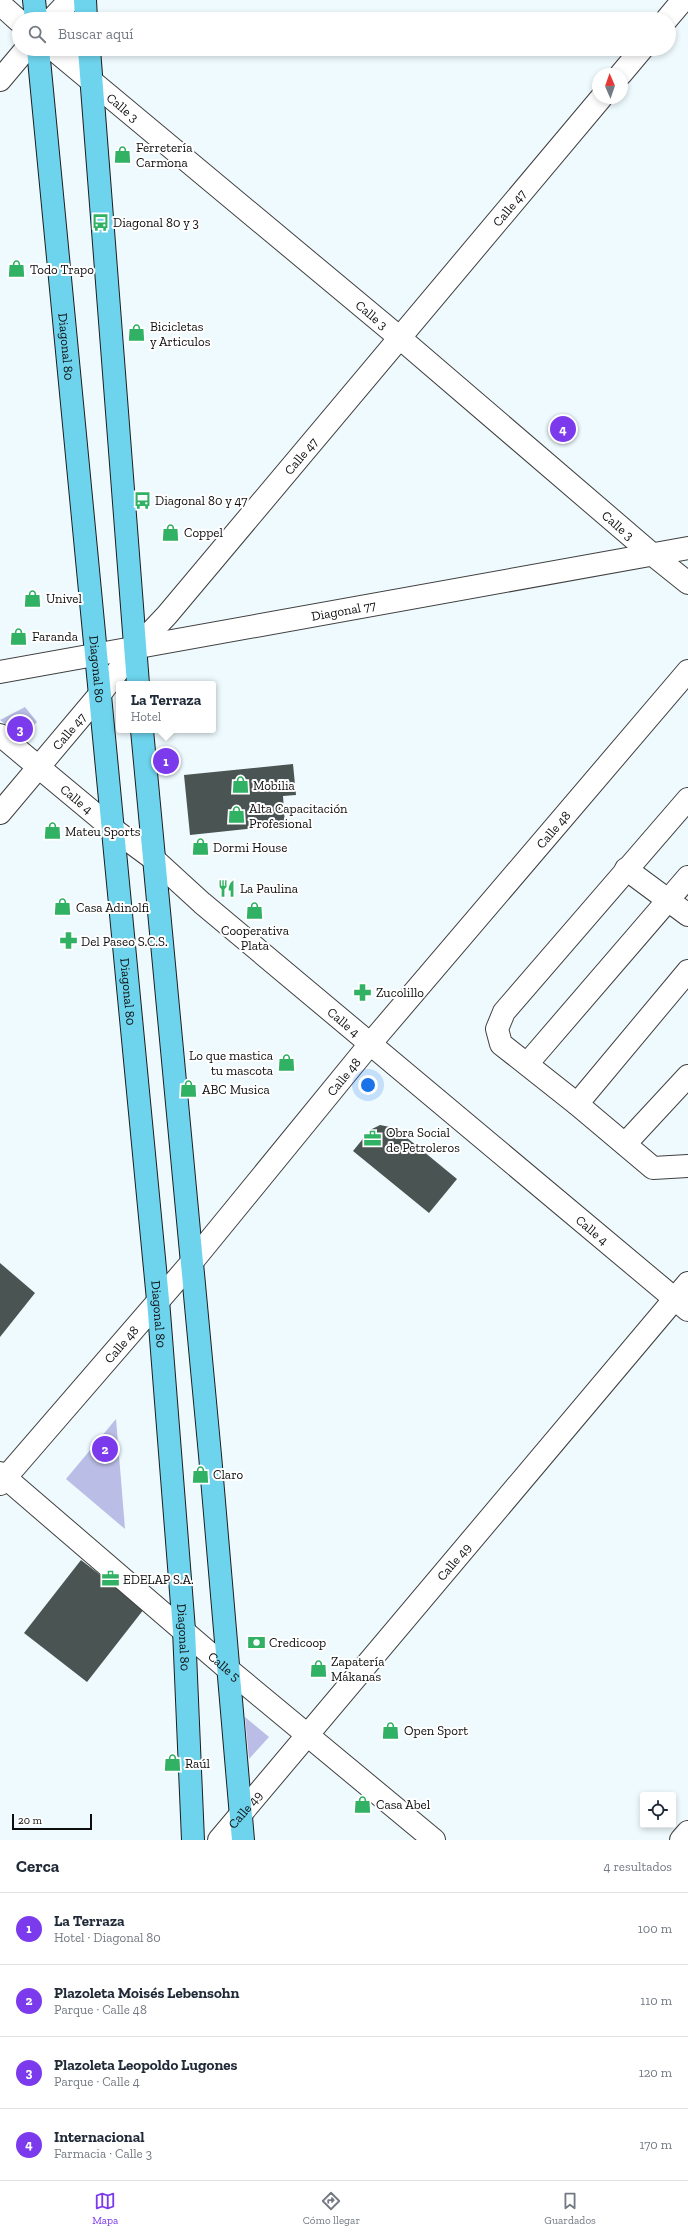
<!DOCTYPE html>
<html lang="es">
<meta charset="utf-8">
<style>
:root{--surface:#fff;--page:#f2f2f3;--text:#1f2937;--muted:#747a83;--line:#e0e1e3;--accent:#7c3aed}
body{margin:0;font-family:"Zilla Slab",serif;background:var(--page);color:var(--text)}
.controls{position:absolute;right:12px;bottom:12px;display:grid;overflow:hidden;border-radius:4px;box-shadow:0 2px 6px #0003}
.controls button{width:36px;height:36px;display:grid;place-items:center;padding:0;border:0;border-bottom:1px solid var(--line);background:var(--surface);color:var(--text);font:20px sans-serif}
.compass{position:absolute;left:592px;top:68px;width:36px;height:36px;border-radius:50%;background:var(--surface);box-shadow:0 2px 6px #0003;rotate:358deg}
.scale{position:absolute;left:12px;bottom:10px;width:80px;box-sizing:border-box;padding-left:4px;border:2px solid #0d0d0d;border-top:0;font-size:11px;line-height:14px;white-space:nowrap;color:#0d0d0d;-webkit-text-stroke:3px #fff;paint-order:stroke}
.you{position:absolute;left:368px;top:1085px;width:14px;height:14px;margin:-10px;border:3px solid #fff;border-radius:50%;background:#1a73e8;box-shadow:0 0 0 6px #1a73e833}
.badge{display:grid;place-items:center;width:26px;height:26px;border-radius:50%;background:var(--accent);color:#fff;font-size:13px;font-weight:700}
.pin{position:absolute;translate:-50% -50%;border:2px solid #fff;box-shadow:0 1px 4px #0006}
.popup{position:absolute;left:116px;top:681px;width:100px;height:52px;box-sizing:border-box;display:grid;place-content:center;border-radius:4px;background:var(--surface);filter:drop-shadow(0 1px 3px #0005);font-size:13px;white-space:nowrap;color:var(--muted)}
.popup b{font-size:15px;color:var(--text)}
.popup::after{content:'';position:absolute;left:50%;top:100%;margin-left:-8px;border:8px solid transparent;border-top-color:var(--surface)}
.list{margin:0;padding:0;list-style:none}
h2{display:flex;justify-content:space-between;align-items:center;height:52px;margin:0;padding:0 16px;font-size:17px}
h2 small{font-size:13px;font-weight:400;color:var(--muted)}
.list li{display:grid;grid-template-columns:26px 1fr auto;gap:12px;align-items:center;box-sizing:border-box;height:72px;padding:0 16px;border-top:1px solid var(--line)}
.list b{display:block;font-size:15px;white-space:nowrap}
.list p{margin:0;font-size:13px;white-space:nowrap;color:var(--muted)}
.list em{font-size:13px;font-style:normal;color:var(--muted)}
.icon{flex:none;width:22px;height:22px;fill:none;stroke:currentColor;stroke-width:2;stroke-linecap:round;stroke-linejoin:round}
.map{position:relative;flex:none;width:688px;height:1840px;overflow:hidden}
.search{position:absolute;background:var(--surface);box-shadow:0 2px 6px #0003;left:12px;right:12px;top:12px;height:44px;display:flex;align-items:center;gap:10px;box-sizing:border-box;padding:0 14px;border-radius:22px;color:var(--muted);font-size:15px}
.sheet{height:340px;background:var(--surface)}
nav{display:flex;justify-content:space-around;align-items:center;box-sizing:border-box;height:56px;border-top:1px solid var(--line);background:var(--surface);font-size:11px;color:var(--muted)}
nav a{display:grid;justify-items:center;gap:2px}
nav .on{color:var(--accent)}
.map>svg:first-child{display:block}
</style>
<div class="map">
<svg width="688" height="1840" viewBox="0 0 688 1840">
<rect width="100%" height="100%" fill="#eefafe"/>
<g fill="#babde5">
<polygon points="25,707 37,722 21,737 0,720"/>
<polygon points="116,1419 125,1529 66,1479"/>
<polygon points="245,1717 269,1737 249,1759"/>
</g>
<g fill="#4a5453">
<polygon points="293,764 296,795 283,796 285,825 190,835 184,775"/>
<polygon points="380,1125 395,1128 457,1179 429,1213 353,1151 370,1130"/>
<polygon points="0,1263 35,1293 0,1337"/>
<polygon points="81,1560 144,1609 87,1682 24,1633"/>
</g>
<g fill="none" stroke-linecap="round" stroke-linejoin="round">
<defs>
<g id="minor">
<polyline points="0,4 19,21"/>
<polyline points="52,19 70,0"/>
<polyline points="667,19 683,0"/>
<path id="s1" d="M53 49 400 338 653 555 688 583"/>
<polyline points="621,74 642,49"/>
<polyline points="0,80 26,49"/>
<path id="s2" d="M0 672 688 548"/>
<path id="s3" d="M0 735 113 829 155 860 202 903 688 1310"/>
<polyline points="688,799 504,1012 497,1029 501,1044 577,1104 653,1168 688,1166"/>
<path id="s4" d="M0 813 100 694 135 649 167 615 601 98"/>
<polyline points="626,869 688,915"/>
<polyline points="527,1064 688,877"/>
<polyline points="577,1104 688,971"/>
<polyline points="625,1144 688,1076"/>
<path id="s5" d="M0 1473 229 1670 434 1840"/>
<path id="s6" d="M0 1484 192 1262 370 1044 688 671"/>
<path id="s7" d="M219 1840 688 1283"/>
<polyline points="681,1840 688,1832"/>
</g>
<g id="major">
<polyline points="34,0 36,19"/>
<polyline points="85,0 86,19"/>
<path id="s8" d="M38 49 158 1300 184 1630 193 1840"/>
<polyline points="89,49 138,684"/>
<polyline points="142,730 210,1455 243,1840"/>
</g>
</defs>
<use href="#minor" stroke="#404040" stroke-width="24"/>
<use href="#major" stroke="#1e1e1e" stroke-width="24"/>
<use href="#minor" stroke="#fff" stroke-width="22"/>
<use href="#major" stroke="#6ed4ed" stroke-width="22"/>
</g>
<defs>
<symbol id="shop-bare" viewBox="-9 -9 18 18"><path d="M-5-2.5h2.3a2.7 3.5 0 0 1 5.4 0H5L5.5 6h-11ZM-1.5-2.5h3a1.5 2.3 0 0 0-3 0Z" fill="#30b163" stroke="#fff" stroke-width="2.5" paint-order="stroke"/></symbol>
<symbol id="bus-bare" viewBox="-9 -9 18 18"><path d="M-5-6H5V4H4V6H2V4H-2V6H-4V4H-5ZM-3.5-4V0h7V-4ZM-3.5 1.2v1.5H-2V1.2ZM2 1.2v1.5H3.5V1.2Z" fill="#30b163" stroke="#fff" stroke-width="2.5" paint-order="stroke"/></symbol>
<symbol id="restaurant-bare" viewBox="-9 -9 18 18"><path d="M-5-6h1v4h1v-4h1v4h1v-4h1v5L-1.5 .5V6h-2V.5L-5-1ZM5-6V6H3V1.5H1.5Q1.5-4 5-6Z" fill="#30b163" stroke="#fff" stroke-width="2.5" paint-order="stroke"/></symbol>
<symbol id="pharmacy-bare" viewBox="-9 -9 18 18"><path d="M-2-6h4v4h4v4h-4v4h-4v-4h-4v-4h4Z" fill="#30b163" stroke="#fff" stroke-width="2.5" paint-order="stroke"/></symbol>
<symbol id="office-bare" viewBox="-9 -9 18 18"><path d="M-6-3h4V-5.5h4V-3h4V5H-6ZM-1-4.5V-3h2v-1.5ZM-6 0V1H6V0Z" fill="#30b163" stroke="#fff" stroke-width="2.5" paint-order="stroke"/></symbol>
<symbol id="bank-bare" viewBox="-9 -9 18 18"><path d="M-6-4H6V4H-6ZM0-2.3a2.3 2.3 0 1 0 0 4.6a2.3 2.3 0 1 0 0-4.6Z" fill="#30b163" stroke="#fff" stroke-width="2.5" paint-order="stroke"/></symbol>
</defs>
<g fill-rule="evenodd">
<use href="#shop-bare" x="110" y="142" width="25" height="25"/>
<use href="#bus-bare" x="88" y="210" width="25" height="25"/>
<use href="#shop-bare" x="4" y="256" width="25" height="25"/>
<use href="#shop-bare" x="124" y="320" width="25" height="25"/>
<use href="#bus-bare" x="130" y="488" width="25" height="25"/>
<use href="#shop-bare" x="158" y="520" width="25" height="25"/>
<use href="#shop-bare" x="20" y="586" width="25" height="25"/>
<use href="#shop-bare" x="6" y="624" width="25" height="25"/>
<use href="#shop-bare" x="228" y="772" width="25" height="25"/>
<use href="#shop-bare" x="224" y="802" width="25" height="25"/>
<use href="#shop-bare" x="40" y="818" width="25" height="25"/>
<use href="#shop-bare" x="188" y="834" width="25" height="25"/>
<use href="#restaurant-bare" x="214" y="876" width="25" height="25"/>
<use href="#shop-bare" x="50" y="894" width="25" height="25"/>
<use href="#shop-bare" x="242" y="898" width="25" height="25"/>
<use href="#pharmacy-bare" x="56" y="928" width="25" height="25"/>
<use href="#pharmacy-bare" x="350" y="980" width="25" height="25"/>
<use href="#shop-bare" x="274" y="1050" width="25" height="25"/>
<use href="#shop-bare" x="176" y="1076" width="25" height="25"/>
<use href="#office-bare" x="360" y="1126" width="25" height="25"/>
<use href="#shop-bare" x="188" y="1462" width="25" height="25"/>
<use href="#office-bare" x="98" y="1566" width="25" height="25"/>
<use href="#bank-bare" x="244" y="1630" width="25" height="25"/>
<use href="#shop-bare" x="306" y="1656" width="25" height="25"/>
<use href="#shop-bare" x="378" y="1718" width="25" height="25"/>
<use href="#shop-bare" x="160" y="1750" width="25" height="25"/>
<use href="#shop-bare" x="350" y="1792" width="25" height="25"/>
</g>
<g text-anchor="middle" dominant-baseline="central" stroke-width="4" stroke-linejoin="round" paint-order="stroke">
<g font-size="13" fill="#0d0d0d" stroke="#fff">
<text stroke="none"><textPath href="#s1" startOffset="91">Calle 3</textPath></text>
<text stroke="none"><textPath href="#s4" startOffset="791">Calle 47</textPath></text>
<text stroke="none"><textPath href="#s1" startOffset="415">Calle 3</textPath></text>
<text stroke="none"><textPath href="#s8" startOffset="299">Diagonal 80</textPath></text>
<text stroke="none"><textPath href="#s4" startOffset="467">Calle 47</textPath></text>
<text stroke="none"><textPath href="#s1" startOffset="739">Calle 3</textPath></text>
<text stroke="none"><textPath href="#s2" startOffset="349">Diagonal 77</textPath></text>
<text stroke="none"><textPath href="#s8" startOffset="623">Diagonal 80</textPath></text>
<text stroke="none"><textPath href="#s4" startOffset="107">Calle 47</textPath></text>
<text stroke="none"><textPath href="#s3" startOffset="100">Calle 4</textPath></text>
<text stroke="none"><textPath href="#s6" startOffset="857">Calle 48</textPath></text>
<text stroke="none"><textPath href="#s8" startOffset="947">Diagonal 80</textPath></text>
<text stroke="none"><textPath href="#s3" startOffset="448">Calle 4</textPath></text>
<text stroke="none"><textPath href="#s6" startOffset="533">Calle 48</textPath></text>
<text stroke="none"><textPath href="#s3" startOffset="772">Calle 4</textPath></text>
<text stroke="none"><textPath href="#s8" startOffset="1271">Diagonal 80</textPath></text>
<text stroke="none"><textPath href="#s6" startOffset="185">Calle 48</textPath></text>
<text stroke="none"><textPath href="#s7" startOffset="364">Calle 49</textPath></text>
<text stroke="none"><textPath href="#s8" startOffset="1595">Diagonal 80</textPath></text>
<text stroke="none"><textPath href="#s5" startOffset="296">Calle 5</textPath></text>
<text stroke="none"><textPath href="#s7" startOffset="40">Calle 49</textPath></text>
</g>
<g font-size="13" fill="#0d0d0d" stroke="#fff" text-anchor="start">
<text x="136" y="147">Ferretería<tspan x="136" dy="15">Carmona</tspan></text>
<text x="113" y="222">Diagonal 80 y 3</text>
<text x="30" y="269">Todo Trapo</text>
<text x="150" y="326">Bicicletas<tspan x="150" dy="15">y Articulos</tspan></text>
<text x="155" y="500">Diagonal 80 y 47</text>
<text x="184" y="532">Coppel</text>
<text x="46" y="598">Univel</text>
<text x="32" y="636">Faranda</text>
<text x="253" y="785">Mobilia</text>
<text x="249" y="808">Alta Capacitación<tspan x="249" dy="15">Profesional</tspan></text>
<text x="65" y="831">Mateu Sports</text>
<text x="213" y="847">Dormi House</text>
<text x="240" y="888">La Paulina</text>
<text x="76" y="907">Casa Adinolfi</text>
<text x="255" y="930" text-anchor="middle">Cooperativa<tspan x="255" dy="15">Plata</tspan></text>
<text x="81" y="941">Del Paseo S.C.S.</text>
<text x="376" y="992">Zucolillo</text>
<text x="273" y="1055" text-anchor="end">Lo que mastica<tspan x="273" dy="15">tu mascota</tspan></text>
<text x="202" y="1089">ABC Musica</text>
<text x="386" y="1132">Obra Social<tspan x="386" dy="15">de Petroleros</tspan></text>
<text x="213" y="1474">Claro</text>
<text x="123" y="1579">EDELAP S.A.</text>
<text x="269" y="1642">Credicoop</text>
<text x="331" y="1661">Zapatería<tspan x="331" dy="15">Makanas</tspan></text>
<text x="404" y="1730">Open Sport</text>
<text x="185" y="1763">Raúl</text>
<text x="376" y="1804">Casa Abel</text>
</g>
</g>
</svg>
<div class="controls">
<button><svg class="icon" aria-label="locate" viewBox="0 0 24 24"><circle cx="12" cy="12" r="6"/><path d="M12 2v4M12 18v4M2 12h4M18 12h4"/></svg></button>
</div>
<svg class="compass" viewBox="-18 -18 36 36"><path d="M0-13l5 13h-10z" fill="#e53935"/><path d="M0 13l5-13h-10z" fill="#747a83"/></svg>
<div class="scale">20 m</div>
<div class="you"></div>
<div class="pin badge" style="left:166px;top:761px">1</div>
<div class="popup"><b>La Terraza</b>Hotel</div>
<div class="pin badge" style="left:105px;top:1449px">2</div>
<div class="pin badge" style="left:20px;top:729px">3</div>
<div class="pin badge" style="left:563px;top:429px">4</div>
<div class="search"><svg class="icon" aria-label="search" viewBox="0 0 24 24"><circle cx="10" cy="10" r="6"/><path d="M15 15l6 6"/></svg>Buscar aquí</div>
</div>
<section class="sheet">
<h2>Cerca<small>4 resultados</small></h2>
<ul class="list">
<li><span class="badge">1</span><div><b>La Terraza</b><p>Hotel · Diagonal 80</p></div><em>100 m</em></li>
<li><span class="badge">2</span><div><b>Plazoleta Moisés Lebensohn</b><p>Parque · Calle 48</p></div><em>110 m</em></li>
<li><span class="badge">3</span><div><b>Plazoleta Leopoldo Lugones</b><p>Parque · Calle 4</p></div><em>120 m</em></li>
<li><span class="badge">4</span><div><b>Internacional</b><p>Farmacia · Calle 3</p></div><em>170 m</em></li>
</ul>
</section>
<nav>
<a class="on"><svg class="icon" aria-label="map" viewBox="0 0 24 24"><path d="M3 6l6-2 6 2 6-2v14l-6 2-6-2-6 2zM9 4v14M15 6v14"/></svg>Mapa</a>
<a><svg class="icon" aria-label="directions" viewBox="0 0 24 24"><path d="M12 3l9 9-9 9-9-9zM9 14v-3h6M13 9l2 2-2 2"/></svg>Cómo llegar</a>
<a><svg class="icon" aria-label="saved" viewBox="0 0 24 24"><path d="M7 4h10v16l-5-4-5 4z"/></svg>Guardados</a>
</nav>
